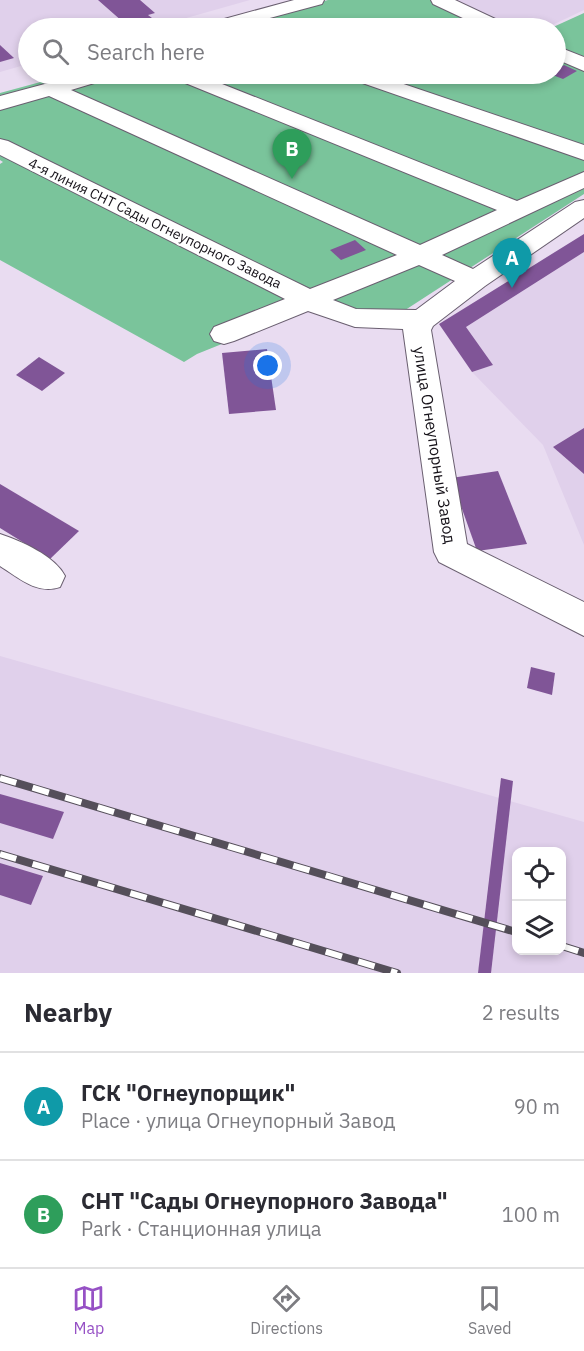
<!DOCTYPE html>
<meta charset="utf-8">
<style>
:root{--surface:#fff;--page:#f7f7f7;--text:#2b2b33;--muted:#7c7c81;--line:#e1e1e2;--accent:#9651c5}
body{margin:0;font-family:"IBM Plex Sans",sans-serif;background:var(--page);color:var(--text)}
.controls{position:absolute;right:18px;bottom:18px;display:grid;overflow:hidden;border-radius:12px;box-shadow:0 3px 9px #0003}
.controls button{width:54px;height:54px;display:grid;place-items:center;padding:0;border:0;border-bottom:2px solid var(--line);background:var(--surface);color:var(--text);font:30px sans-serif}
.you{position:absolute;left:268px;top:366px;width:21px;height:21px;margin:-15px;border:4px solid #fff;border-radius:50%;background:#1a73e8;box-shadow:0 0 0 9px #1a73e833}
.badge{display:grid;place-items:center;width:39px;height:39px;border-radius:50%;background:var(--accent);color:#fff;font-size:20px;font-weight:700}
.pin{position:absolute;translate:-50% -50px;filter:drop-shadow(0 2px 3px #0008)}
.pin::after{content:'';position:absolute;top:32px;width:21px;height:18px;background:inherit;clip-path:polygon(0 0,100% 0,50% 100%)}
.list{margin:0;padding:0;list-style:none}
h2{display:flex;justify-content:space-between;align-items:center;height:78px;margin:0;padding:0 24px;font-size:26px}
h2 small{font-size:20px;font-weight:400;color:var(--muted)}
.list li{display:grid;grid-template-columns:39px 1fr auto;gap:18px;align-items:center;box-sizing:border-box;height:108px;padding:0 24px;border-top:2px solid var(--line)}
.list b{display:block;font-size:22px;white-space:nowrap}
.list p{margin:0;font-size:20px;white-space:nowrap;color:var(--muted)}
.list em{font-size:20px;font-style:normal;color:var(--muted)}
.icon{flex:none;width:33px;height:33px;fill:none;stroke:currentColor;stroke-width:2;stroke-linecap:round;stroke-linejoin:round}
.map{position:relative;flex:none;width:584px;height:973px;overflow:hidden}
.search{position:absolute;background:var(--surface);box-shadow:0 3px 9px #0003;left:18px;right:18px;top:18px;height:66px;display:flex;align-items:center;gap:15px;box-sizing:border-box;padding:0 21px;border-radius:33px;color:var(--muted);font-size:22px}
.sheet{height:294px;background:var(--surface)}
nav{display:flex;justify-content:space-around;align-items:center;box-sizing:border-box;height:84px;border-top:2px solid var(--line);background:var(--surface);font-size:16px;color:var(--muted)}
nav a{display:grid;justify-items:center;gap:3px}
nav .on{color:var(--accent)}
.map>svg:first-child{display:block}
</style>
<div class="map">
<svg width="584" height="973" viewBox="0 0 584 973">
<rect width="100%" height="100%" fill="#e9dcf1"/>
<g fill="#e0d0eb" fill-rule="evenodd">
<polygon points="0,0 250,0 151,28 28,28 28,64 0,72"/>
<polygon points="453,0 584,0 584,10 546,28 511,28"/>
<polygon points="584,252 584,545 543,445 472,372 493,365 466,327"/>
<path d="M0 656 584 822V973H0ZM516 852H562V950H516Z"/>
</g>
<g fill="#7ac49b">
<polygon points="328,0 431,0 488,28 228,28"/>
<polygon points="584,13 584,194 396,316 316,306 197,354 184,362 0,260 0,164 3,162 0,160 0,93 70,74 556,74 556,28 551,28"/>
</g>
<g fill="#805597">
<polygon points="98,0 140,0 155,13 148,15 156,21 126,28 120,23 123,22"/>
<polygon points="0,45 14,58 0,62"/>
<polygon points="564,65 577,71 563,79 550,74 556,74 556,70"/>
<polygon points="584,234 584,252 466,327 493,365 472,372 439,324"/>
<polygon points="355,240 366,250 341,260 330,250"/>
<polygon points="267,349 276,410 229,414 222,353"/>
<polygon points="39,357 65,373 42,391 16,375"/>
<polygon points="584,428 584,474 553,447"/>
<polygon points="498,471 527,544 477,551 451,478"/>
<polygon points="0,484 79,531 50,559 0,528"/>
<polygon points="531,667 555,673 552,695 527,688"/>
<polygon points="501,778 513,781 491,973 478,973"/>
<polygon points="0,794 64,812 53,839 0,823"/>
<polygon points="0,863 43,876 31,905 0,895"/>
</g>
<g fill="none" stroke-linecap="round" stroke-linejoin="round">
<defs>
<g id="minor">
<polygon points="294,0 324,0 322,4 233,28 203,28 206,24"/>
<polygon points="431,0 455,0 506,24 509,28 484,28 433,4"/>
<polygon points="556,46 584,57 584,71 556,59"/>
<path d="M82 74H115L111 78 71 90 420 245 497 210 173 78 169 74H197L517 201 584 172V188L442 255 473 269 575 202 584 200V218L485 286 433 326 431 330 467 544 584 602V636L439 562 434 552 403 329 355 327 308 311 234 341 224 344 214 341 210 334 214 327 285 299 0 155V139L8 141 310 289 397 255 49 96 0 110V96ZM419 265 455 281 416 310 356 309 333 300Z"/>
<polygon points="344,74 374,74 584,145 584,160 348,78"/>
<path d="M0 534C21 541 55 556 65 576L60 587C37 595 19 578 0 566Z"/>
</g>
</defs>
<use href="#minor" stroke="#6a5f70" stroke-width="2"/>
<use href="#minor" fill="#fff" fill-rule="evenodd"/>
<defs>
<g id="rail">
<polyline points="0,778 516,932"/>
<polyline points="0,854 397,973"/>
<polyline points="562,946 584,953"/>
</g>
</defs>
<use href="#rail" stroke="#554f5a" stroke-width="8"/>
<use href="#rail" stroke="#fff" stroke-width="6" stroke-dasharray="17" stroke-linecap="butt"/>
</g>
<g text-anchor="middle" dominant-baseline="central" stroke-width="4.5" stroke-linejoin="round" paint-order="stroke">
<g font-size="14" fill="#161219" stroke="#fff">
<text transform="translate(155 223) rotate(26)">4-я линия СНТ Сады Огнеупорного Завода</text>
</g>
<g font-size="16" fill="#161219" stroke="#fff">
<text transform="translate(435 445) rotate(81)">улица Огнеупорный Завод</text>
</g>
</g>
</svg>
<div class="controls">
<button><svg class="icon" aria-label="locate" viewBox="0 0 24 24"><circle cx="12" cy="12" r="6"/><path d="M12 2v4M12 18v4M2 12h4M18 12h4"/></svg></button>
<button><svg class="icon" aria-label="layers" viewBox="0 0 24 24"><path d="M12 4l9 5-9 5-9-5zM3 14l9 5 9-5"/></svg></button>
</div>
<div class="you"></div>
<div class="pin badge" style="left:512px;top:288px;background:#0f9aa8">A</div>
<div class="pin badge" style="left:292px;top:179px;background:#2e9e5b">B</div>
<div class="search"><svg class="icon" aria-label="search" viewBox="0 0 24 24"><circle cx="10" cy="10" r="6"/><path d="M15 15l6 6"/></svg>Search here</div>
</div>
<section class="sheet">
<h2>Nearby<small>2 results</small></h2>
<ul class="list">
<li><span class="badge" style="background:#0f9aa8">A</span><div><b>ГСК &quot;Огнеупорщик&quot;</b><p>Place · улица Огнеупорный Завод</p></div><em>90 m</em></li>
<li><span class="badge" style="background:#2e9e5b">B</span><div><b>СНТ &quot;Сады Огнеупорного Завода&quot;</b><p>Park · Станционная улица</p></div><em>100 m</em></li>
</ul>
</section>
<nav>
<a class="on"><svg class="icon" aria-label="map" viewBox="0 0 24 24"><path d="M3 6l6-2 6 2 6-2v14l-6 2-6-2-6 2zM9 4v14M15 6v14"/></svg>Map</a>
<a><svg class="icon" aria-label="directions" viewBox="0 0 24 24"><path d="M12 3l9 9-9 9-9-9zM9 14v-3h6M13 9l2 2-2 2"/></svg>Directions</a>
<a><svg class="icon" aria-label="saved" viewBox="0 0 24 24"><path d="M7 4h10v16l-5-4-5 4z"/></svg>Saved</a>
</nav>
